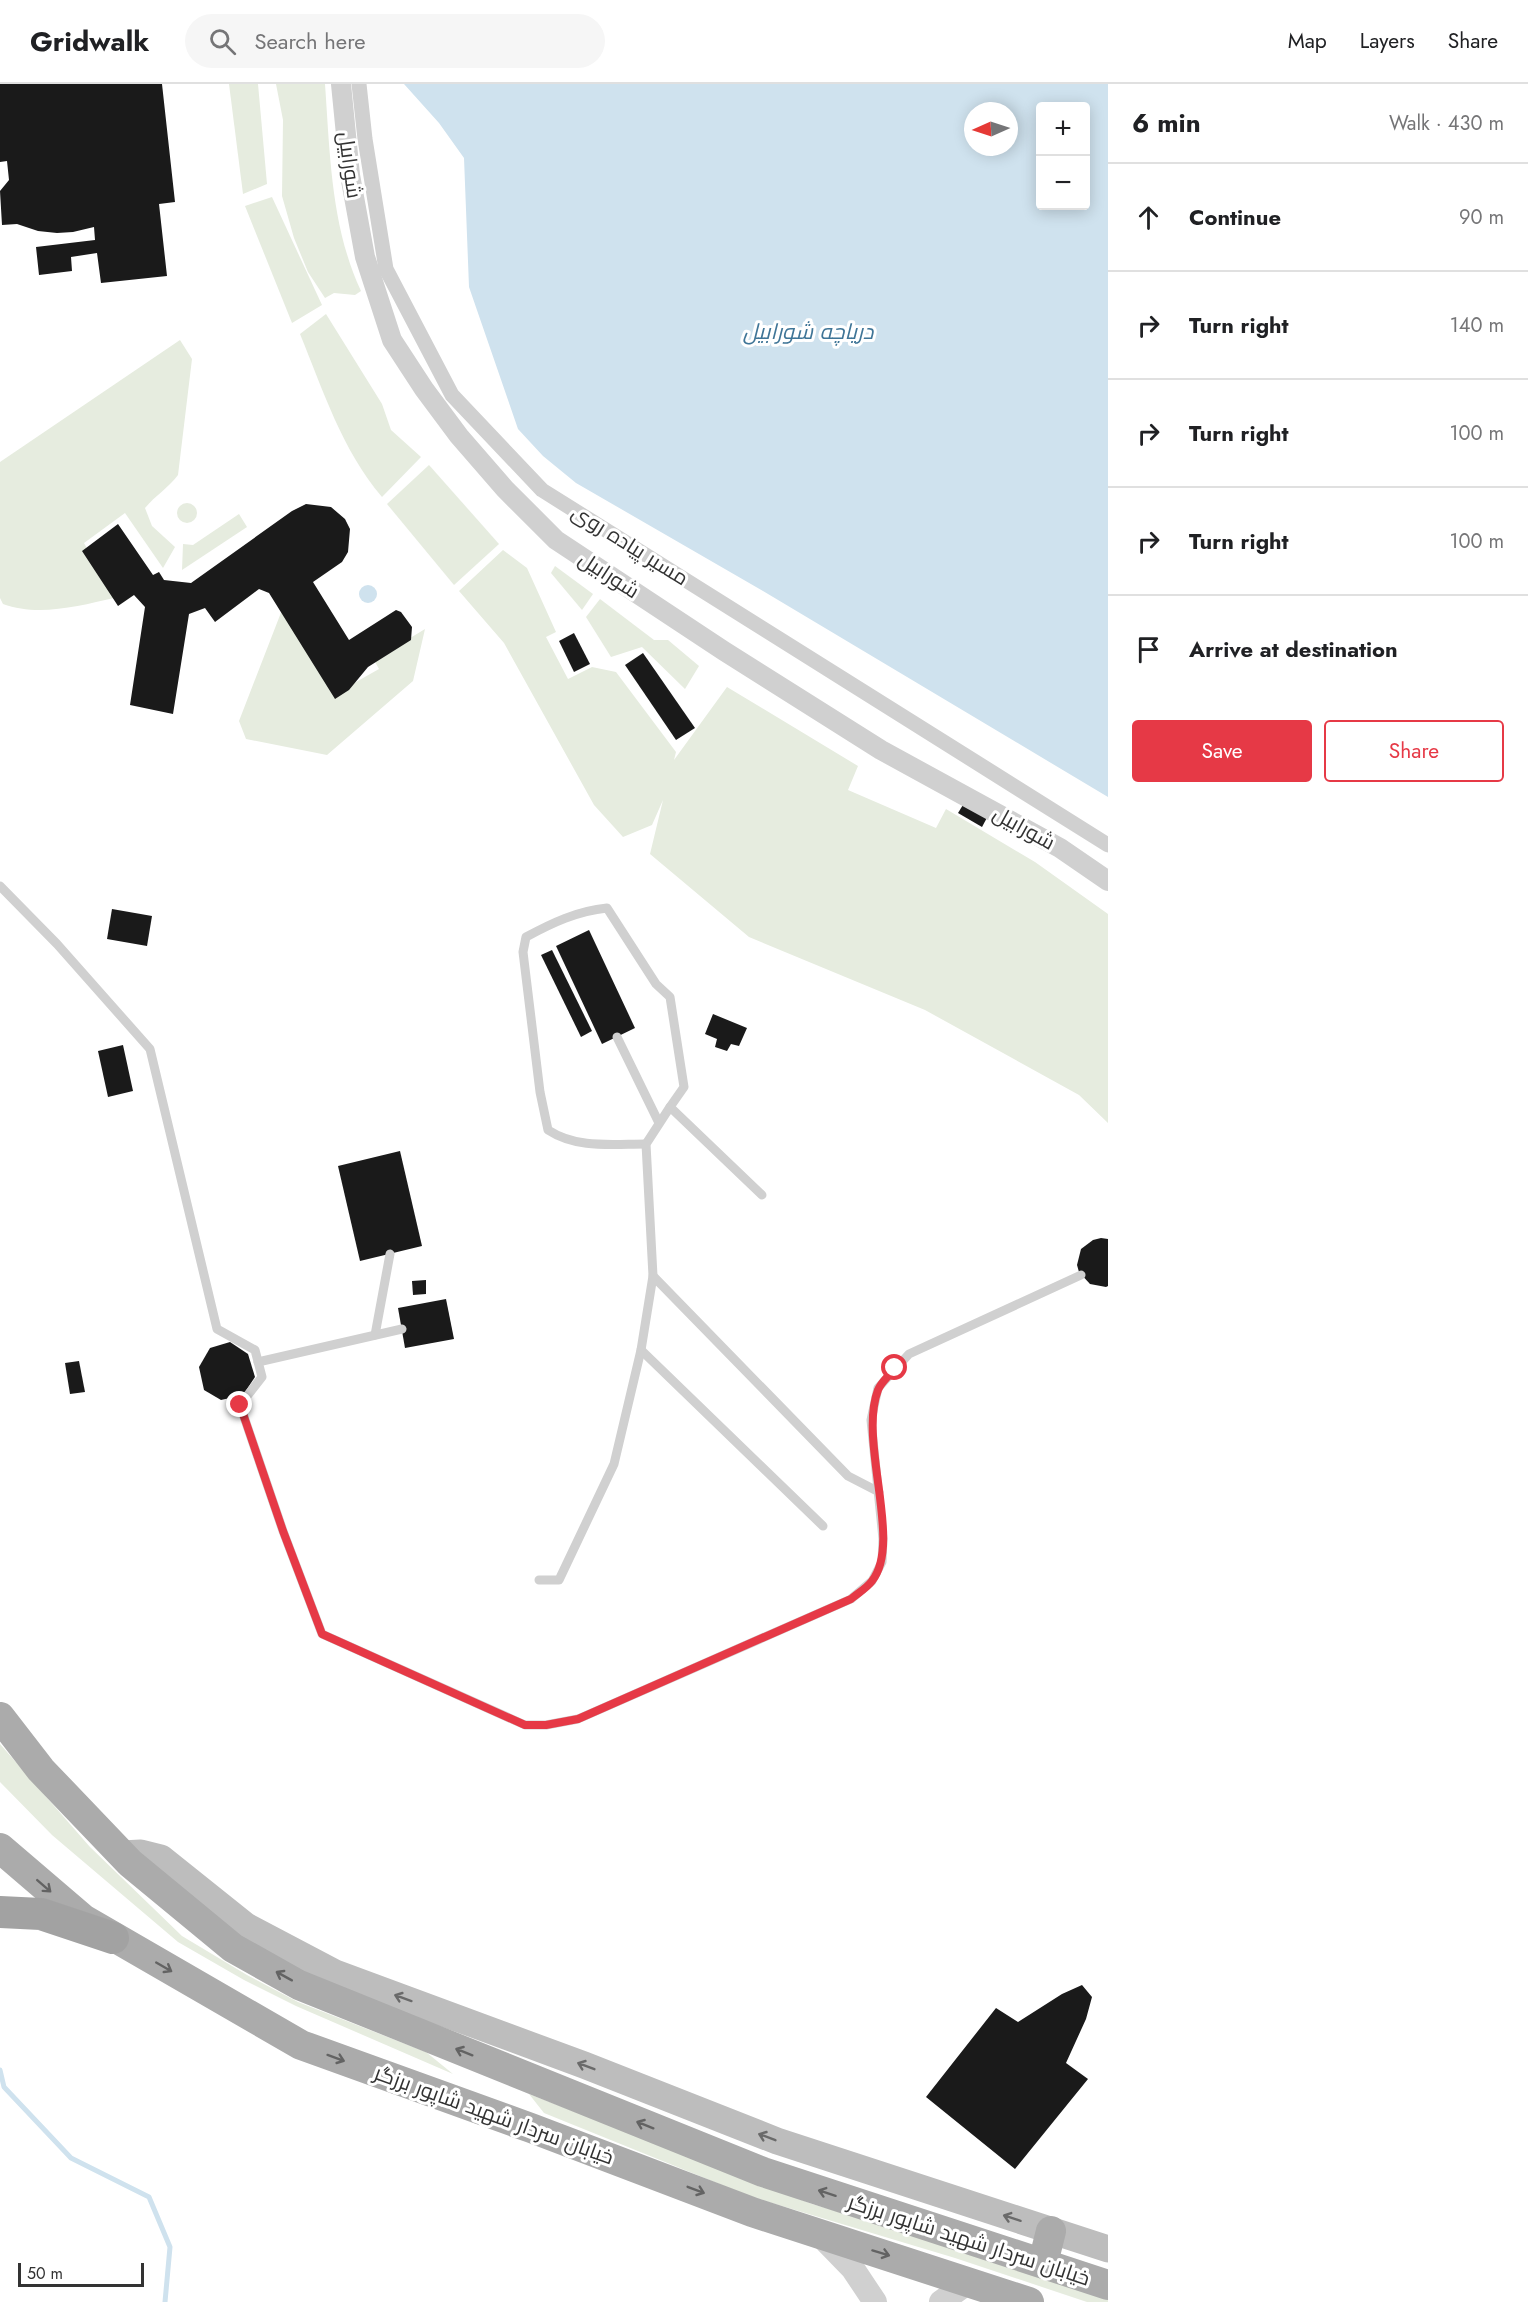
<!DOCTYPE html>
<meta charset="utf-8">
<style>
:root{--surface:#fff;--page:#f6f6f6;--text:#202124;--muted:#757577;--line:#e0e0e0;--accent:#e63946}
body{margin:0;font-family:Jost,Cairo,sans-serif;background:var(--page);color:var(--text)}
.controls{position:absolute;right:18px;top:18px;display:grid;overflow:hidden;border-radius:6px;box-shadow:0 3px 15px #0003}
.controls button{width:54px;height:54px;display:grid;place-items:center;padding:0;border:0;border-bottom:2px solid var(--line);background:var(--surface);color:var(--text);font:30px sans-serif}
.compass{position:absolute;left:964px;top:18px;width:54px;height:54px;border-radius:50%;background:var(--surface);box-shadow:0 3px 15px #0003;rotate:267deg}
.scale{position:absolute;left:18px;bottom:15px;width:126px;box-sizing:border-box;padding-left:6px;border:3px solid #333;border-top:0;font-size:16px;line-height:21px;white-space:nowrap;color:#333;-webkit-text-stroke:4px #fff;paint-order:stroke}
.stop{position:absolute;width:18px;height:18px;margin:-14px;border:4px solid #e63946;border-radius:50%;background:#fff}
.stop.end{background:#e63946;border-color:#fff;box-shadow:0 2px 6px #0008}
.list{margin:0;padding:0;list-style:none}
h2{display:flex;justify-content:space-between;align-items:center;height:78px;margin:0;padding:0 24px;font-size:26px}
h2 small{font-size:20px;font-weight:400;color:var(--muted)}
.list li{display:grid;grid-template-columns:39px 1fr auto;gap:18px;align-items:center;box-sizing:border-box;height:108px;padding:0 24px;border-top:2px solid var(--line)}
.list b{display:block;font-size:22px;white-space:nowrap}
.list em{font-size:20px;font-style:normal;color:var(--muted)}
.actions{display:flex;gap:12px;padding:18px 24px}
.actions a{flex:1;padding:14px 0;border:2px solid var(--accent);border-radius:6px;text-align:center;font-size:21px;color:var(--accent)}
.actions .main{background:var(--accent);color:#fff}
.icon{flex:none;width:33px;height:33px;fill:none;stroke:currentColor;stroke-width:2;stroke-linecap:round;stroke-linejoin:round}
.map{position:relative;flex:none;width:1108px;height:2218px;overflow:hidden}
header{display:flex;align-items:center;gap:36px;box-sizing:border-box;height:84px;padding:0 30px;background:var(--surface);border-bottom:2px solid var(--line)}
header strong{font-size:28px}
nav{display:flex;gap:33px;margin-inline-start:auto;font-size:21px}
.search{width:420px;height:54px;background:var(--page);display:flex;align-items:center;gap:15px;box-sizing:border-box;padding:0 21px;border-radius:33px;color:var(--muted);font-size:22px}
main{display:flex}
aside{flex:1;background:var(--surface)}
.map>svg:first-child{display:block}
</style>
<header>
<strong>Gridwalk</strong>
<div class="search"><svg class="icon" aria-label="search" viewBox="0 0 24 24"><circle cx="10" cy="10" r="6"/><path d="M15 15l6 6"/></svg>Search here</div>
<nav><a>Map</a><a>Layers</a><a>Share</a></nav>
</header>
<main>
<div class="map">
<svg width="1108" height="2218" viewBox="0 0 1108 2218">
<rect width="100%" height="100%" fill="#fff"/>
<g fill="#e6ecdf">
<polygon points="229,0 258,0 267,100 243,110"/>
<path d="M276 0H325C330 70 331 143 361 207L355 211 334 209 325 214 308 188 294 154 282 112 283 36Z"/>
<polygon points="272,113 322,221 292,239 245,122"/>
<path d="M326 230 382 320 391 346 421 373 382 413C342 366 323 306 300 250Z"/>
<path d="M180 256 192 275 178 391C168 404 155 412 145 424L152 442 175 463 163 484 125 429 84 459 114 514C79 522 38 533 3 520L0 514V378Z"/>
<polygon points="429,381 499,460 454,501 387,420"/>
<circle cx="187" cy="429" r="10"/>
<polygon points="239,430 247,443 182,486 183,460 193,461"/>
<polygon points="503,466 527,484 556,548 546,553 568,595 592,583 616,588 676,668 674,676 727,603 858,682 848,706 936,744 946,725 1035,778 1108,830 1108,1039 1079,1011 925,926 749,853 650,770 663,716 652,741 623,753 594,721 504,559 459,507"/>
<polygon points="555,482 593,510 582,526 551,489"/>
<polygon points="600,515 654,556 668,556 699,582 685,605 642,563 611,573 586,533"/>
<polygon points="282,526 340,607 379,585 374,576 425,545 413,597 327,671 246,655 239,637"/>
<polygon points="0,1660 90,1763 182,1852 247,1891 298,1918 426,1968 453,1990 296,1922 244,1896 178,1858 52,1751 0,1698"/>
<polygon points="529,2010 812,2120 959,2163 1108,2213 1108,2218 1087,2218 955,2174 749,2112 544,2029"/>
</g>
<g fill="#cfe2ee" fill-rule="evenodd">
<path d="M404 0H1108V713L763 507 576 399 543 372 518 345 469 203 464 74 439 39ZM1040 22H1086V122H1040ZM973 27H1009V63H973Z"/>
<circle cx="368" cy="510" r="9"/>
</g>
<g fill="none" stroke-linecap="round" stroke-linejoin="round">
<polyline stroke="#cfe2ee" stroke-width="5" points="0,1986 4,2003 71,2074 149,2113 170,2163 165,2218"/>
</g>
<g fill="#1a1a1a">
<polygon points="0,0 162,0 175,118 159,120 167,192 101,199 97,169 71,173 72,187 39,191 36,163 95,156 94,143 73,148 57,149 38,147 17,140 2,141 0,107 9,96 7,77 0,78"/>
<polygon points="306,420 331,423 345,435 350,445 348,468 342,478 313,498 349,556 396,526 401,528 412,543 411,556 368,583 349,606 335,615 269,509 259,505 215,538 205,524 189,530 173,630 130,621 145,523 134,511 118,522 82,467 118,440 153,491 159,488 164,496 191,499 292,427"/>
<polygon points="574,549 590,580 574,588 559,557"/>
<polygon points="643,569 695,644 676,656 625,581"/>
<polygon points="966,716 989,730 982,743 958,729"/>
<polygon points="112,825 152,832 147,862 107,855"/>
<polygon points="589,846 635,944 602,960 556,862"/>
<polygon points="552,866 592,947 581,953 541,871"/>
<polygon points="713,930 747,944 739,962 731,960 727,967 715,963 717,955 705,950"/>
<polygon points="123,961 133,1007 108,1013 98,967"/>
<polygon points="400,1067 422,1162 360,1177 338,1082"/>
<polygon points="1101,1154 1108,1155 1108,1202 1106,1203 1090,1200 1079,1188 1077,1181 1081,1165 1093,1156"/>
<polygon points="426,1196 426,1210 413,1211 412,1197"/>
<polygon points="446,1215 454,1255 405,1264 398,1224"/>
<polygon points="230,1258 248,1270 255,1293 243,1311 221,1316 204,1306 199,1283 210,1264"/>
<polygon points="79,1277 85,1308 70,1310 65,1279"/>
<polygon points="1082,1901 1092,1913 1086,1935 1066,1979 1088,1995 1015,2085 926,2013 996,1924 1018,1938 1062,1910"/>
</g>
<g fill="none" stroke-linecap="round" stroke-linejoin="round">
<g stroke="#d0d0d0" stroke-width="9">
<polyline points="0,802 57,860 150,965 217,1245 255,1266 262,1293 240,1321 283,1447 322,1550 525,1641 546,1641 578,1635 851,1515 872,1497 882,1478 883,1455 871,1336 878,1304 909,1270 1081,1191"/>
<polyline points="617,953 659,1039"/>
<path d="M646 1060C612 1060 577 1065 548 1046L540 1008 523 868 526 853C552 839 577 827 607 824L656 900 670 913 684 1003 670 1023"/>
<polyline points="653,1192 848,1392 879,1408"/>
<polyline points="375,1251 390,1170"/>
<polyline points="641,1266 823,1442"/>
<polyline points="258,1278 402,1245"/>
<polyline points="539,1496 559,1496 614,1380 641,1266 653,1192 646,1060 670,1023 762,1111"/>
</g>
<polyline stroke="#d0d0d0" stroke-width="15" points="359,0 365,55 386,185 452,311 542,406 1108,761"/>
<polyline stroke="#d0d0d0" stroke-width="20" points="341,0 350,91 365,173 392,256 424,305 459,352 505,405 556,456 724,567 881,666 1060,764 1108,797"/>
<g stroke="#d0d0d0" stroke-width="24">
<polyline points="819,2150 853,2185 875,2218"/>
<polyline points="941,2218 970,2197"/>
</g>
<polyline stroke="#bdbdbd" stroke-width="27" points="122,1770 141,1769 161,1774 246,1842 335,1889 584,1981 777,2057 1108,2165"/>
<g stroke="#ababab" stroke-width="30">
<polyline points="0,1633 41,1686 130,1779 233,1864 299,1901 763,2088 1108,2201"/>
<polyline points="0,1764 83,1835 301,1961 531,2044 752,2128 1029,2218"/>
<polyline points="1043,2179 1051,2147"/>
</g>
<polyline stroke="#a2a2a2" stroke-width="32" points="0,1828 41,1830 113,1854"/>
</g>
<defs><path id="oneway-shaft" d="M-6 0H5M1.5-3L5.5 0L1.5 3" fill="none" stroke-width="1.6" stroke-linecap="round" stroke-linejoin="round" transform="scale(1.5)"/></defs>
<g stroke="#636363">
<use href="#oneway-shaft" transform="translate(44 1802) rotate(41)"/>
<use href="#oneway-shaft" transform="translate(164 1883) rotate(30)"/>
<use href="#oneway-shaft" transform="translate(284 1892) rotate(-151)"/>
<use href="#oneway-shaft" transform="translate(464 1968) rotate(-158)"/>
<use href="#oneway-shaft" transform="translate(336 1974) rotate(20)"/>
<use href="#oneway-shaft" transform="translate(645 2041) rotate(-158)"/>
<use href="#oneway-shaft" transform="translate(696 2106) rotate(21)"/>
<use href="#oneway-shaft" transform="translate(827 2109) rotate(-162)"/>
<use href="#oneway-shaft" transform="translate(881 2169) rotate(17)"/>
</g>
<g stroke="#6a6a6a">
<use href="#oneway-shaft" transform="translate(403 1914) rotate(-160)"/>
<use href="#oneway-shaft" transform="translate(586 1982) rotate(-159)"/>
<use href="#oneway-shaft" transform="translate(767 2053) rotate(-159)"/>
<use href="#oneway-shaft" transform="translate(1012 2134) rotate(-162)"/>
</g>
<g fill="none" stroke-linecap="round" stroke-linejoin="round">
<path stroke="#e63946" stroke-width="8" d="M240 1321 283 1447 322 1550 525 1641H546L578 1635 851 1515C858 1509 867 1504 872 1497 903 1458 858 1358 878 1306 881 1298 890 1291 895 1284"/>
</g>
<g text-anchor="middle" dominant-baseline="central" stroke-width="6" stroke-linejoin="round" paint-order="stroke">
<g font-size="21" fill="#333" stroke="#fff">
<text transform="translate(350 81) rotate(82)">شورابیل</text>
<text transform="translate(630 461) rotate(32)">مسیر پیاده روی</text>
<text transform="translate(609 491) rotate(33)">شورابیل</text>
<text transform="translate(1024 744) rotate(29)">شورابیل</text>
<text transform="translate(494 2031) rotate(20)">خیابان سردار شهید شاپور برزگر</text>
<text transform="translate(969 2156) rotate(18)">خیابان سردار شهید شاپور برزگر</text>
</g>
<g font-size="22" font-style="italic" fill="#3f7597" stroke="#fff">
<text x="808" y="247">دریاچه شورابیل</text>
</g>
</g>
</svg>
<div class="controls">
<button>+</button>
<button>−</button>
</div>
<svg class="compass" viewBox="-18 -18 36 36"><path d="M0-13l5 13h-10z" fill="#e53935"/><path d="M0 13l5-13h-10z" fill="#757577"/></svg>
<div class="scale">50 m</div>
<div class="stop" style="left:895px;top:1284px"></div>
<div class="stop end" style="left:240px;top:1321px"></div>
</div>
<aside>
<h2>6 min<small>Walk · 430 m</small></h2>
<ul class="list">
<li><svg class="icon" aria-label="ahead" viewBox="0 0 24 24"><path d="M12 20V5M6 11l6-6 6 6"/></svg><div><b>Continue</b></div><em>90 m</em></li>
<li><svg class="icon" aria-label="right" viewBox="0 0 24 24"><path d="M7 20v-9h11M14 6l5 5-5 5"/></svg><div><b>Turn right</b></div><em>140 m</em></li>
<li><svg class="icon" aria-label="right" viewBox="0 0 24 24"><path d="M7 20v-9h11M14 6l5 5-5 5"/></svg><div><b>Turn right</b></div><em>100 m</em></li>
<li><svg class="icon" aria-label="right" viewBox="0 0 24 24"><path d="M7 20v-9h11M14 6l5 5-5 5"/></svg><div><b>Turn right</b></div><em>100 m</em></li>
<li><svg class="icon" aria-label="arrive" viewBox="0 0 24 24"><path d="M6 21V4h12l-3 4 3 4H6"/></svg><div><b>Arrive at destination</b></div></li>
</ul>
<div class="actions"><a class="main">Save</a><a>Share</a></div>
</aside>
</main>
